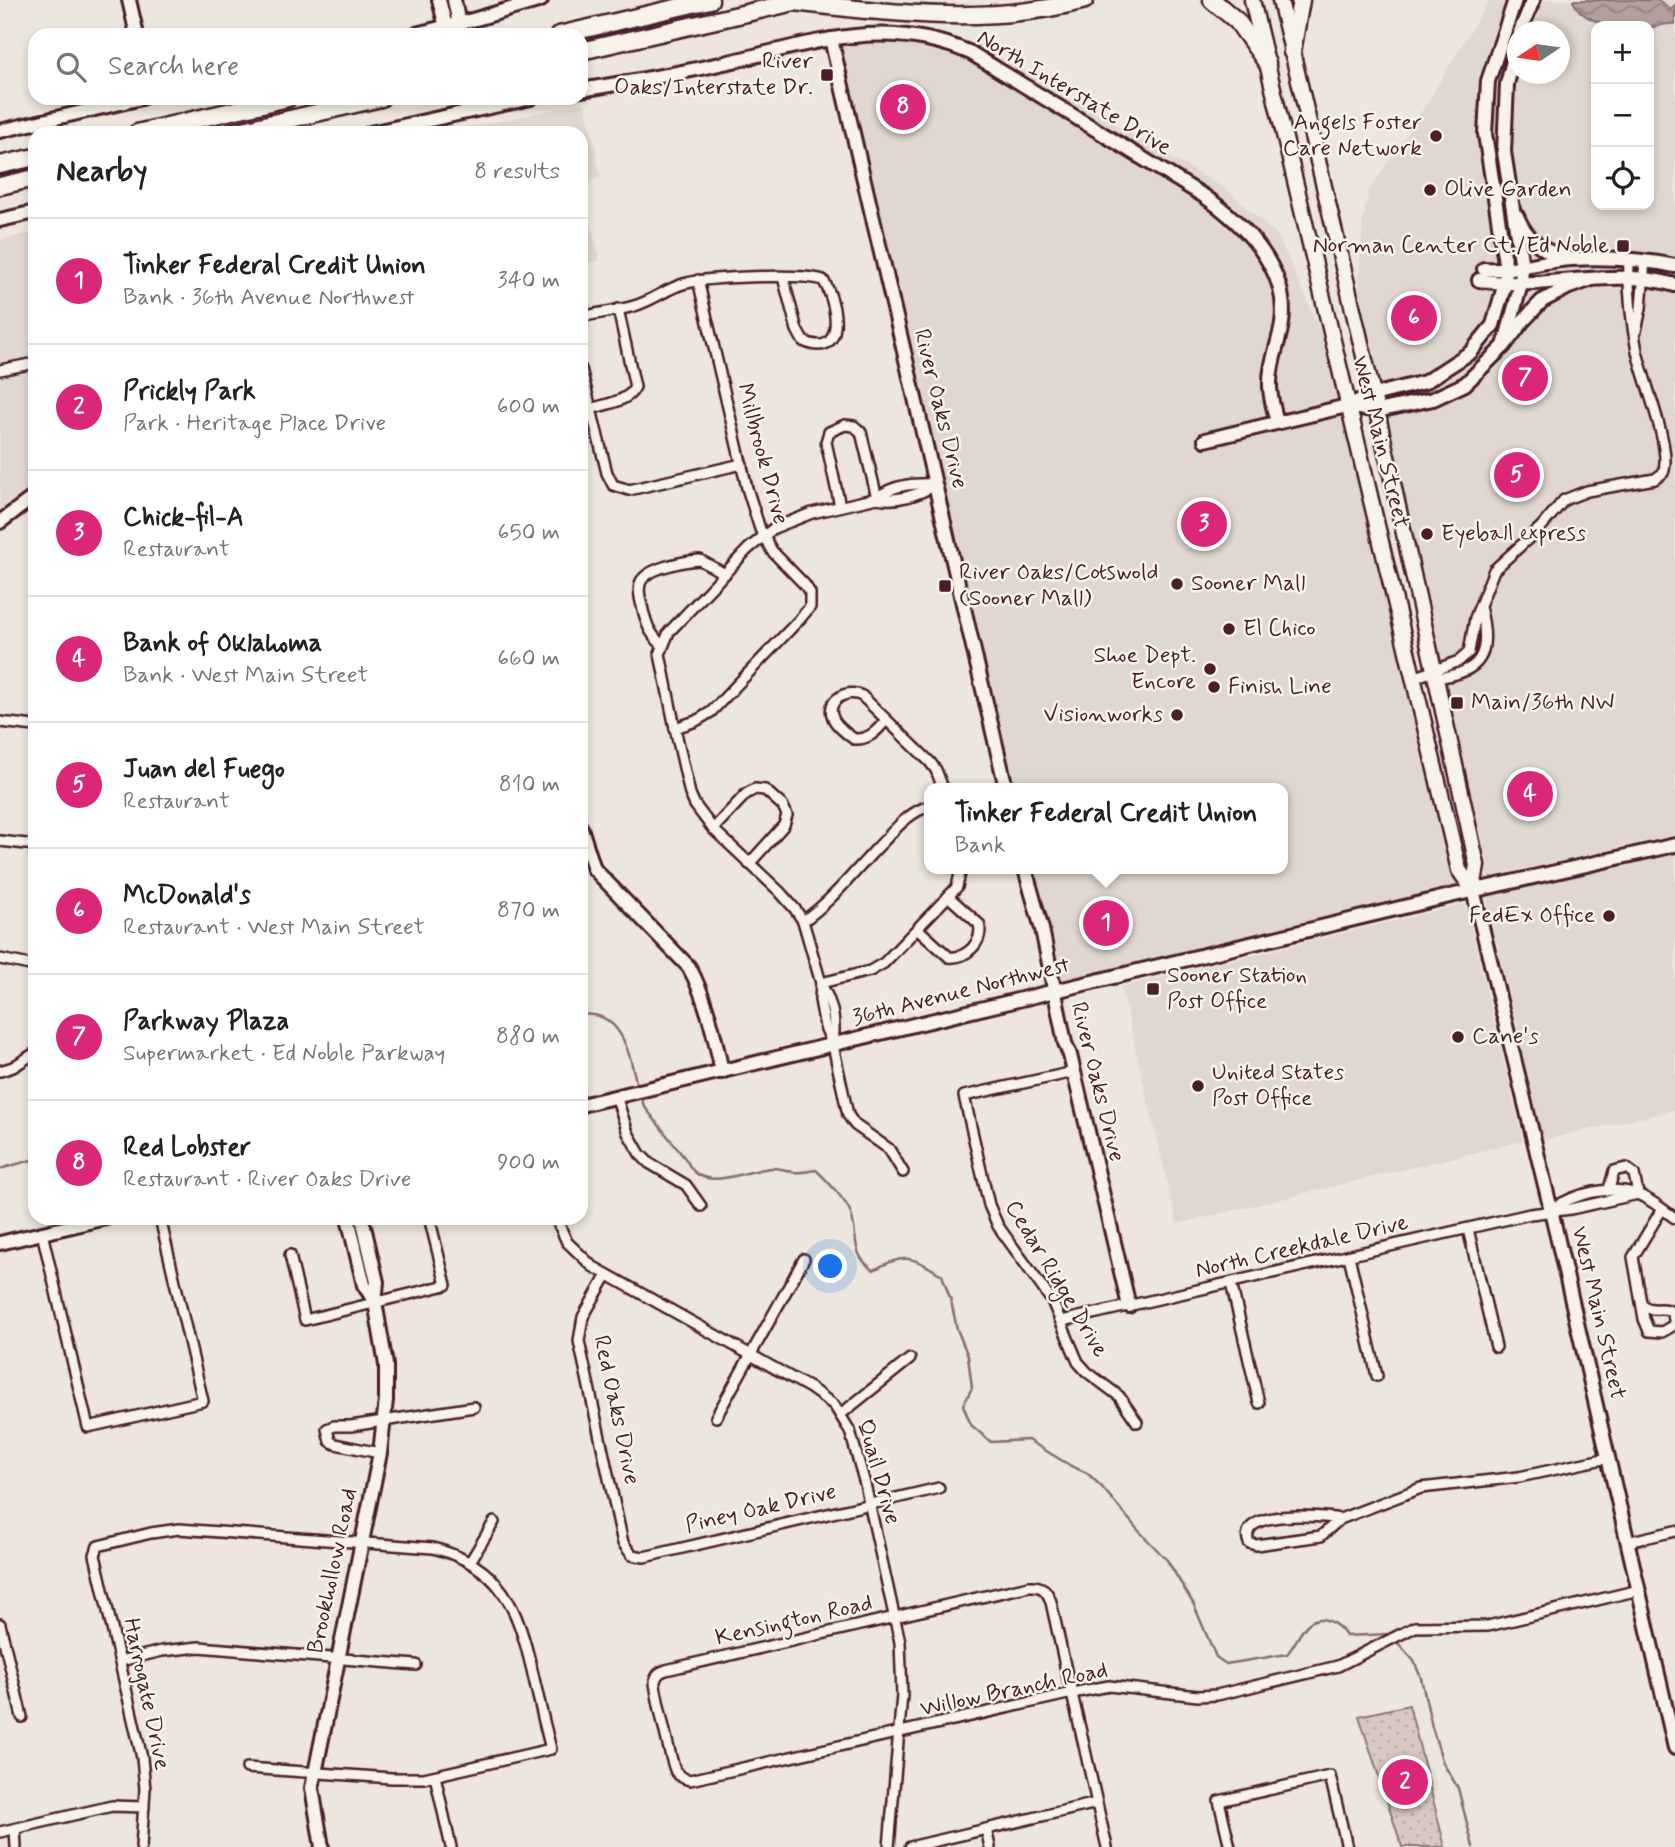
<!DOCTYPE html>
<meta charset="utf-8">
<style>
:root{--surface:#fff;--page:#f2f2f2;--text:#222;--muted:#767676;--line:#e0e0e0;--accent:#db2777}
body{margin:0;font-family:Mynerve,sans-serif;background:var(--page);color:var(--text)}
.controls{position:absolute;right:21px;top:21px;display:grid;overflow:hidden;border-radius:14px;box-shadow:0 4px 10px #0003}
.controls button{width:63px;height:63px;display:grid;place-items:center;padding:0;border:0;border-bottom:2px solid var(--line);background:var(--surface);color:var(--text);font:35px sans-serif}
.compass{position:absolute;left:1507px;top:21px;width:63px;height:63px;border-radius:50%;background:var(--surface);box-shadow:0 4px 10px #0003;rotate:257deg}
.you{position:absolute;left:831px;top:1267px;width:24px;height:24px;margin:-18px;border:5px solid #fff;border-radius:50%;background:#1a73e8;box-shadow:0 0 0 10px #1a73e833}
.badge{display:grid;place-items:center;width:46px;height:46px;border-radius:50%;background:var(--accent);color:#fff;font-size:23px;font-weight:700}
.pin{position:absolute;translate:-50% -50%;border:4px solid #fff;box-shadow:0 2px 7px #0006}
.popup{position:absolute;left:924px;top:783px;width:364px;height:91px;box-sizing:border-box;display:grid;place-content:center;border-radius:14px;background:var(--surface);filter:drop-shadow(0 2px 5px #0005);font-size:23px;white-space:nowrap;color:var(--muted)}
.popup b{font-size:26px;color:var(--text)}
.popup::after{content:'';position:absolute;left:50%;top:100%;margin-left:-14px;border:14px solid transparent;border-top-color:var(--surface)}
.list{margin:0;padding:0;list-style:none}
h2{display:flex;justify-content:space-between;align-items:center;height:91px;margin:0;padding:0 28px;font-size:30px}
h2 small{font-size:23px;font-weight:400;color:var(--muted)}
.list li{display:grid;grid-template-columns:46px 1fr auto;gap:21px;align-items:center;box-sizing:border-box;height:126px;padding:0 28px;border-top:2px solid var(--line)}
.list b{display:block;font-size:26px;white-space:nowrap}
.list p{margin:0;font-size:23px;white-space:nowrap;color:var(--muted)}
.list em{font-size:23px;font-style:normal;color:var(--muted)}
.icon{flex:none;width:38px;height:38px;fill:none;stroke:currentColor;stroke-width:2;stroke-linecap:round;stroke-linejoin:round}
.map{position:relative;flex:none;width:1675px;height:1847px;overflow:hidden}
.search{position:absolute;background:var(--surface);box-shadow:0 4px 10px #0003;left:28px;top:28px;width:560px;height:77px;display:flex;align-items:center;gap:18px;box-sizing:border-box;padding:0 24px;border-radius:21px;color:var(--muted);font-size:26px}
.panel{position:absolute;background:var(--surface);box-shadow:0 4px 10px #0003;left:28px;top:126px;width:560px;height:1099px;border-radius:21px}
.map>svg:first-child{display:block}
</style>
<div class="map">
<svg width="1675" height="1847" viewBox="0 0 1675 1847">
<defs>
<pattern id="park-dots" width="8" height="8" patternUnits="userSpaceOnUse" patternTransform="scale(1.75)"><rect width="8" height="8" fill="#d5c9c2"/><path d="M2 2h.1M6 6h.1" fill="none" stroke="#b8aca7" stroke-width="1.8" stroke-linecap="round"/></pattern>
<pattern id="water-waves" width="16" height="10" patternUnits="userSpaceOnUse" patternTransform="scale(1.75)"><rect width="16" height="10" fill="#b39f9d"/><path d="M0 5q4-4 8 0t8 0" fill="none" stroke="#948180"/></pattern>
</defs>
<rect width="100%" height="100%" fill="#ece6dd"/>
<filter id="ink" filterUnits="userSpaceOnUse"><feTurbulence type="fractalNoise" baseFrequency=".0143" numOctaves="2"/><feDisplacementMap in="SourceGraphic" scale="14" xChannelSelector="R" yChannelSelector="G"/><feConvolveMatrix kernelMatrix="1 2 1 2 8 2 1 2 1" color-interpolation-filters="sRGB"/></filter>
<g filter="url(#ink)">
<g fill="#e0d7d0" fill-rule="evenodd">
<path d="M1489 0H1675V835L1487 877 1358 303 1363 221 1368 193 1422 111ZM1596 26H1649V205H1596ZM1518 32H1560V74H1518Z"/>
<polygon points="856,28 922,29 989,51 1227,190 1278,236 1326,344 1373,500 1411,680 1461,885 1054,982 1029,869 1283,869 1283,788 1010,788 833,33"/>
<polygon points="585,103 601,178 581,183 581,133 444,133"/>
<polygon points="581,226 592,227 600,260 581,265"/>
<polygon points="35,232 35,490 28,492 0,514 0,240"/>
<polygon points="1675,853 1675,1110 1543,1140 1486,897"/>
<polygon points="1465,904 1523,1141 1177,1224 1121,987"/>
</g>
<polygon fill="url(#park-dots)" stroke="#907476" stroke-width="2" points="1409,1705 1445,1847 1402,1847 1359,1716"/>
<path fill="url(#water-waves)" stroke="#896c6f" stroke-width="2" d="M1575 0H1658L1671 9 1675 5V24C1667 23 1660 26 1653 27 1630 28 1584 28 1573 1Z"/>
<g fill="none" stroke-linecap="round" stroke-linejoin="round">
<g stroke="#896c6f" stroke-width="2.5">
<path d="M581 1015C622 1009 630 1056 637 1086"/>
<path d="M640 1095 644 1106 687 1161C702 1196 746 1169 772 1168 780 1168 787 1170 794 1172 800 1173 809 1171 816 1170 825 1178 844 1199 849 1209 860 1231 848 1255 874 1270 905 1252 913 1257 942 1275L951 1301 957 1329 968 1356 972 1388 963 1405 971 1425 991 1442 1028 1440 1071 1466 1087 1473 1101 1486 1138 1530 1167 1560 1193 1603 1216 1657 1226 1664 1287 1654C1295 1645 1299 1633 1307 1625 1320 1612 1338 1623 1346 1636L1390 1634 1414 1661 1421 1678 1432 1727 1443 1763 1458 1788 1473 1847"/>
<polyline points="0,1169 35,1159"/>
</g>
<defs>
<g id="street">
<path d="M581 317C598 313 617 311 634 306 652 301 666 289 683 284 706 277 801 273 823 280 837 301 848 361 803 341L797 330 783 277"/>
<polyline points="1636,331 1641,308 1645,260"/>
<polyline points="581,369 607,473 613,485 629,490 742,464"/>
<polyline points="0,370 35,363"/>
<path d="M591 409C605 404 628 402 635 387L618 309"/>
<path d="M877 498C893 484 916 483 936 484"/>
<polyline points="840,506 826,442 829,432 845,425 854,426 861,432 877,498"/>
<polyline points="34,598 35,598"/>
<path d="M662 645C649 633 646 623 642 606 640 599 638 591 640 584 644 568 685 561 700 560L725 574"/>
<path d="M1414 678 1459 661 1469 652 1475 618 1494 570 1541 527 1564 500 1587 491 1655 479 1663 473C1673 450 1643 380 1637 351 1631 321 1628 290 1629 259"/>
<path d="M1433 678C1483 674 1492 653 1480 607"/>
<path d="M886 720C877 731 869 740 854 739 847 734 836 726 833 718 825 700 848 688 862 696L930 762 936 770 943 788"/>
<polyline points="0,722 35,726"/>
<polyline points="675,728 696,721 711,712 798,621 810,607 810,593 805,585 772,551 760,529 747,488 698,280"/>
<polyline points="713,829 746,794 755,789 765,790 783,806 787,815 784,825 749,864"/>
<polyline points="0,841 35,845"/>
<path d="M803 921C831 902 854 872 878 847 894 831 907 813 929 806"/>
<path d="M918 929 949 957C966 959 984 942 979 924L949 897"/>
<polyline points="0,959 35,966"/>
<polyline points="821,983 870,971 884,963 957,887 961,869"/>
<path d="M821 984C833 1004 836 1021 833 1044"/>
<polyline points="0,1071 13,1067 35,1053"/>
<polyline points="1074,1072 964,1096 989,1205 998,1226 1052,1301 1078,1362 1087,1372 1119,1396 1137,1422"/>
<polyline points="616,1096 628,1133 640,1154 649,1163 686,1185 701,1206"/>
<path d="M903 1172 889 1149 855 1125 848 1115 833 1045 825 1027 820 1000 821 983 803 921 795 909 779 891 713 829 695 805 690 794 675 728 660 654 669 632 748 549 774 528 812 513 877 498C897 502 919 495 936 484"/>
<polyline points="1609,1189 1614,1171 1626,1168 1634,1174 1638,1194"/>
<path d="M1552 1209C1576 1193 1609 1185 1637 1194 1651 1199 1663 1210 1675 1218"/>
<polyline points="556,1218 567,1242 592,1266 810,1388 834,1405 850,1431 865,1484 900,1642 902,1695 889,1847"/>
<polyline points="1468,1229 1496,1347"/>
<polyline points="42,1233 88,1427 203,1401 160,1218"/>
<polyline points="290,1255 305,1320 446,1285 430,1221"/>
<polyline points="1349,1256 1377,1376"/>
<polyline points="607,1275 583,1317 579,1341 623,1543 632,1555 644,1557 939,1488"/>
<polyline points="1231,1283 1259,1403"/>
<path d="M1643 1306C1656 1315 1675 1299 1674 1325L1662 1332 1649 1331 1644 1319 1633 1257 1662 1209"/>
<polyline points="1062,1321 1530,1214 1571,1209 1638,1194"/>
<polyline points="841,1414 910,1359"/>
<polyline points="716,1417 804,1259"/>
<polyline points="380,1453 335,1444 330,1441 327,1429 334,1426 351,1426 474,1407"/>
<path d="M1340 1519C1323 1516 1235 1508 1249 1543L1256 1545 1321 1536 1340 1519 1421 1488 1519 1477 1608 1458"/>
<polyline points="1627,1542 1675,1531"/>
<polyline points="470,1562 494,1522"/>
<polyline points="0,1624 22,1717"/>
<polyline points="120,1661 162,1651 199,1647 416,1665"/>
<polyline points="435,1776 451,1847"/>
<polyline points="15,1829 16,1847"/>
<polyline points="986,1829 990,1847"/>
<polyline points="0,1832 112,1806 144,1807"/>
<path d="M141 1847 145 1789 142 1758 95 1555 98 1546 151 1533 179 1529 433 1548C502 1566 517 1607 532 1670 538 1696 544 1723 551 1749L424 1778H392L247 1768"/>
<polyline points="910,1847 1097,1803"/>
<path d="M1107 1847C1093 1788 1081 1728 1066 1670L1051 1602C1047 1590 1042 1585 1029 1586L666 1670C660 1672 657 1674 655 1681 654 1686 672 1766 676 1772 680 1777 684 1779 690 1780L1072 1693 1109 1686 1198 1696 1217 1695 1338 1666 1415 1627 1488 1626 1639 1590"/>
<polyline points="1230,1847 1219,1801 1330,1776 1347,1847"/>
</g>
<g id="secondary">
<polyline points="129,0 137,35"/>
<polyline points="439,0 446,27"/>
<polyline points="454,0 459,24"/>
<polyline points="1520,32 1533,0"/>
<polyline points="412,35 476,19 541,0"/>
<polyline points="831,39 1006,788"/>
<path d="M581 90C629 82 677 74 724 63 811 44 884 15 971 53L1204 196C1243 223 1290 269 1282 323 1279 344 1269 364 1270 386 1270 398 1274 410 1277 422"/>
<polyline points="0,131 142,98"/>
<polyline points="370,133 531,98"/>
<path d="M1517 216C1526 239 1545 253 1568 258"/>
<polyline points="0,220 35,212"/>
<path d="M1484 269C1514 271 1541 261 1571 259 1606 257 1640 259 1675 266"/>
<path d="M1479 280C1544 292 1611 266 1675 285"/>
<polyline points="1504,346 1521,284 1522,267 1504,152 1507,84 1518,41"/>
<polyline points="1348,406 1377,411 1433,399 1465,384 1504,346 1523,321 1542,301 1569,287 1592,279"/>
<polyline points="1205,440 1347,406 1373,395 1425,382 1471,352 1493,325 1505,283 1506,269 1485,134 1488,81 1515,0"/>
<polyline points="0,522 35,496"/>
<path d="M581 828 594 869 689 967C706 998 715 1037 722 1072"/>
<polyline points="1025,869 1042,929 1065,1043 1070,1055 1129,1306"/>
<polyline points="1473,890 1551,1210 1675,1748"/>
<polyline points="581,1105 1454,895 1675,845"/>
<polyline points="348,1218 364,1285 375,1302"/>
<polyline points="0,1243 106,1218"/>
<polyline points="322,1847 312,1788 380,1453 386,1400 386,1365 375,1302 377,1282 362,1218"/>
</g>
<g id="primary">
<polyline points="1252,0 1459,870 1473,890"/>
<polyline points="1280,0 1377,411 1477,865 1473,890"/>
</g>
<g id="highway">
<polyline points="1212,0 1237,21 1267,63"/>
<path d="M794 2C891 13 990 26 1085 0"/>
<polyline points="559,35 710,0"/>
<polyline points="581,51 803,0"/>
<polyline points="1292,52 1301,0"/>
<polyline points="137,133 288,98"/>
<polyline points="230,133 381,98"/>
<polyline points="0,165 35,157"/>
<polyline points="0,186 35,178"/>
</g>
</defs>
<use href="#street" stroke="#4a1f2b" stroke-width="14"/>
<use href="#secondary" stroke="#4a1f2b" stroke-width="18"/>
<use href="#primary" stroke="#4a1f2b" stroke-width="19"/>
<use href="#highway" stroke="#4a1f2b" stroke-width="21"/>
<use href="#street" stroke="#f7f3e8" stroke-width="9"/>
<use href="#secondary" stroke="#f7f3e8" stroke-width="12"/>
<use href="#primary" stroke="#f7f3e8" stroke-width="14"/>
<use href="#highway" stroke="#f7f3e8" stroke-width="16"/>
</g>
</g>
<g fill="#4a1f2b" stroke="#f7f3e8" stroke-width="2.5">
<rect x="820" y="68" width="14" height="14" rx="3.5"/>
<circle cx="1436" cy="136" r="7"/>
<circle cx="1430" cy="190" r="7"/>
<rect x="1616" y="239" width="14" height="14" rx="3.5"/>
<circle cx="1427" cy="534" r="7"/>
<circle cx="1177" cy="584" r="7"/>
<rect x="938" y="579" width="14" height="14" rx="3.5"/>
<circle cx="1229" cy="629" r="7"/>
<circle cx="1210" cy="669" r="7"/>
<circle cx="1214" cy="687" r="7"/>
<rect x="1450" y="696" width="14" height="14" rx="3.5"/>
<circle cx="1177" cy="715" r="7"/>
<circle cx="1609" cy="916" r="7"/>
<rect x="1146" y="982" width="14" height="14" rx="3.5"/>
<circle cx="1458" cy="1037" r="7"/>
<circle cx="1198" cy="1086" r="7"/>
</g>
<g text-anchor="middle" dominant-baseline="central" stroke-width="5" stroke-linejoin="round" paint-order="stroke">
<g font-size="23" fill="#4a1f2b" stroke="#f7f3e8" text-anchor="start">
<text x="813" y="62" text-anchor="end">River<tspan x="813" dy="26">Oaks/Interstate Dr.</tspan></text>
<text x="1422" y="123" text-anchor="end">Angels Foster<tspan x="1422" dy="26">Care Network</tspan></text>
<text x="1444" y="190">Olive Garden</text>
<text x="1609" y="246" text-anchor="end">Norman Center Ct./Ed Noble</text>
<text x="1441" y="534">Eyeball express</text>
<text x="959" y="573">River Oaks/Cotswold<tspan x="959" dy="26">(Sooner Mall)</tspan></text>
<text x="1191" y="584">Sooner Mall</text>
<text x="1243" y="629">El Chico</text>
<text x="1196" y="656" text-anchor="end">Shoe Dept.<tspan x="1196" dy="26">Encore</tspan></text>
<text x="1228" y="687">Finish Line</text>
<text x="1471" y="703">Main/36th NW</text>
<text x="1163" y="715" text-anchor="end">Visionworks</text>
<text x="1595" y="916" text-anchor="end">FedEx Office</text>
<text x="1167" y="976">Sooner Station<tspan x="1167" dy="26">Post Office</tspan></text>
<text x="1472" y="1037">Cane's</text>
<text x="1212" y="1073">United States<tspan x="1212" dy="26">Post Office</tspan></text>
</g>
<g font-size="23" fill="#4a1f2b" stroke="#f7f3e8">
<text transform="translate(1074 93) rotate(31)">North Interstate Drive</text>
<text transform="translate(940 409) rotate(76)">River Oaks Drive</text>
<text transform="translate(1380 442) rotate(76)">West Main Street</text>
<text transform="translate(762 454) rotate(75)">Millbrook Drive</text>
<text transform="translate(961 992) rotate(-14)">36th Avenue Northwest</text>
<text transform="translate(1097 1082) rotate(76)">River Oaks Drive</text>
<text transform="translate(1302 1247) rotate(-13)">North Creekdale Drive</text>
<text transform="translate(1056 1279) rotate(59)">Cedar Ridge Drive</text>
<text transform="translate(1598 1313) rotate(77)">West Main Street</text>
<text transform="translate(616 1410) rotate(78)">Red Oaks Drive</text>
<text transform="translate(878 1472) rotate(74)">Quail Drive</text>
<text transform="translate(761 1509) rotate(-13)">Piney Oak Drive</text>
<text transform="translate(333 1571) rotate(-78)">Brookhollow Road</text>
<text transform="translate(794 1621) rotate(-13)">Kensington Road</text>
<text transform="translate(1014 1690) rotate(-12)">Willow Branch Road</text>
<text transform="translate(146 1694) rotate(78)">Harrogate Drive</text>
</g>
</g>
</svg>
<div class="controls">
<button>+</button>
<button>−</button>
<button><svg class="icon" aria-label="locate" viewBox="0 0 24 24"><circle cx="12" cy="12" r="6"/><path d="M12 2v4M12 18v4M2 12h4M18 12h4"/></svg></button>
</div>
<svg class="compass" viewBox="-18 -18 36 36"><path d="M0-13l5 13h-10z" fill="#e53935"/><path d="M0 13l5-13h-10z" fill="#767676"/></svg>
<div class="you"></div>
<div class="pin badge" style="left:1106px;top:923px">1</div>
<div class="popup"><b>Tinker Federal Credit Union</b>Bank</div>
<div class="pin badge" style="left:1405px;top:1782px">2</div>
<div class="pin badge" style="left:1204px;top:524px">3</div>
<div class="pin badge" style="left:1530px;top:794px">4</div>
<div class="pin badge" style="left:1517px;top:475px">5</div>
<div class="pin badge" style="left:1414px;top:318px">6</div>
<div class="pin badge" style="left:1525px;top:378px">7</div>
<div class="pin badge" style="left:903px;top:107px">8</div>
<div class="search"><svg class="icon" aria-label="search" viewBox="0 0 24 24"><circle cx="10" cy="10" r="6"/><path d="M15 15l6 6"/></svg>Search here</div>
<section class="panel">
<h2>Nearby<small>8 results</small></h2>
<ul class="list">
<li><span class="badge">1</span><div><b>Tinker Federal Credit Union</b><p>Bank · 36th Avenue Northwest</p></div><em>340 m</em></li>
<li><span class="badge">2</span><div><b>Prickly Park</b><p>Park · Heritage Place Drive</p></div><em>600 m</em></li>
<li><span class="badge">3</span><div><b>Chick-fil-A</b><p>Restaurant</p></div><em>650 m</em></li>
<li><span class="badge">4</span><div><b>Bank of Oklahoma</b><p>Bank · West Main Street</p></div><em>660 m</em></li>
<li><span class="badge">5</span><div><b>Juan del Fuego</b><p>Restaurant</p></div><em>810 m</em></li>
<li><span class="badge">6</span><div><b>McDonald's</b><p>Restaurant · West Main Street</p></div><em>870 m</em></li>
<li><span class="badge">7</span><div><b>Parkway Plaza</b><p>Supermarket · Ed Noble Parkway</p></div><em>880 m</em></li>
<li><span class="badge">8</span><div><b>Red Lobster</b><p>Restaurant · River Oaks Drive</p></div><em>900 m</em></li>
</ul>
</section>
</div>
